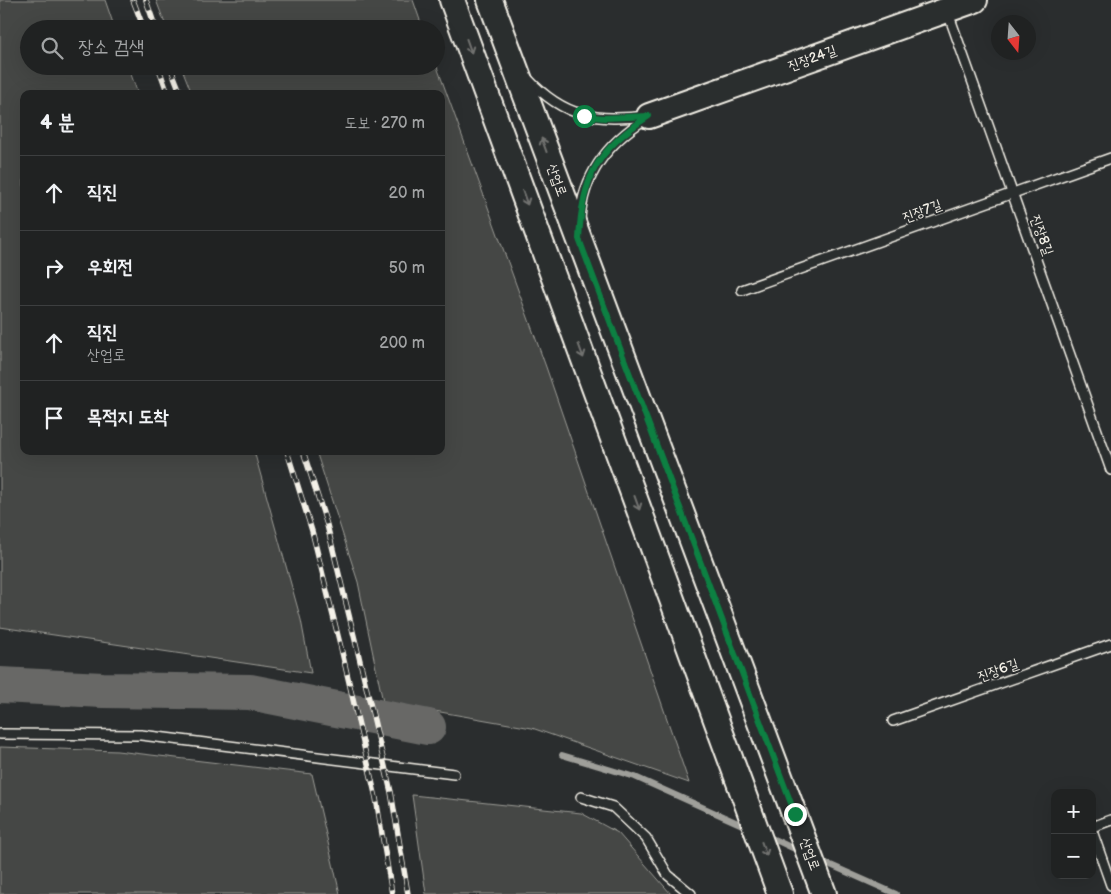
<!DOCTYPE html>
<html lang="ko">
<meta charset="utf-8">
<style>
:root{--surface:#202222;--page:#282a2a;--text:#f1f3f6;--muted:#a2a4a5;--line:#3d3f40}
body{margin:0;font-family:"Balsamiq Sans","Poor Story",sans-serif;background:var(--page);color:var(--text)}
.controls{position:absolute;right:15px;bottom:15px;display:grid;overflow:hidden;border-radius:10px;box-shadow:0 5px 20px #0002}
.controls button{width:45px;height:45px;display:grid;place-items:center;padding:0;border:0;border-bottom:1px solid var(--line);background:var(--surface);color:var(--text);font:25px sans-serif}
.compass{position:absolute;left:991px;top:15px;width:45px;height:45px;border-radius:50%;background:var(--surface);box-shadow:0 5px 20px #0002;rotate:163deg}
.stop{position:absolute;width:15px;height:15px;margin:-11px;border:4px solid #0b8043;border-radius:50%;background:#fff}
.stop.end{background:#0b8043;border-color:#fff;box-shadow:0 1px 5px #0008}
.list{margin:0;padding:0;list-style:none}
h2{display:flex;justify-content:space-between;align-items:center;height:65px;margin:0;padding:0 20px;font-size:21px}
h2 small{font-size:16px;font-weight:400;color:var(--muted)}
.list li{display:grid;grid-template-columns:32px 1fr auto;gap:15px;align-items:center;box-sizing:border-box;height:75px;padding:0 20px;border-top:1px solid var(--line)}
.list b{display:block;font-size:19px;white-space:nowrap}
.list p{margin:0;font-size:16px;white-space:nowrap;color:var(--muted)}
.list em{font-size:16px;font-style:normal;color:var(--muted)}
.icon{flex:none;width:28px;height:28px;fill:none;stroke:currentColor;stroke-width:2;stroke-linecap:round;stroke-linejoin:round}
.map{position:relative;flex:none;width:1111px;height:894px;overflow:hidden}
.search{position:absolute;background:var(--surface);box-shadow:0 5px 20px #0002;left:20px;top:20px;width:425px;height:55px;display:flex;align-items:center;gap:12px;box-sizing:border-box;padding:0 18px;border-radius:28px;color:var(--muted);font-size:19px}
.panel{position:absolute;background:var(--surface);box-shadow:0 5px 20px #0002;left:20px;top:90px;width:425px;height:365px;border-radius:10px}
.map>svg:first-child{display:block}
</style>
<div class="map">
<svg width="1111" height="894" viewBox="0 0 1111 894">
<rect width="100%" height="100%" fill="#2a2d2e"/>
<filter id="ink" filterUnits="userSpaceOnUse"><feTurbulence type="fractalNoise" baseFrequency=".02" numOctaves="2"/><feDisplacementMap in="SourceGraphic" scale="10" xChannelSelector="R" yChannelSelector="G"/><feConvolveMatrix kernelMatrix="1 2 1 2 8 2 1 2 1" color-interpolation-filters="sRGB"/></filter>
<g filter="url(#ink)">
<g fill="#444645" stroke="#9c9c96">
<polygon points="0,0 105,0 115,29 29,29 29,66 128,66 138,94 24,94 24,451 254,451 301,620 311,673 0,627"/>
<polygon points="156,0 413,0 423,29 167,29"/>
<polygon points="436,64 546,367 689,783 532,728 383,702 358,582 316,451 441,451 441,94 192,94 181,66 436,66"/>
<polygon points="0,747 117,751 312,774 340,894 0,894"/>
<polygon points="412,795 581,813 618,833 671,894 426,894"/>
</g>
<g fill="none" stroke-linecap="round" stroke-linejoin="round">
<g stroke="#9f9f9a" stroke-width="6">
<polyline points="562,755 635,777 749,828"/>
<polyline points="765,835 801,852"/>
<polyline points="817,859 896,894"/>
</g>
<polyline stroke="#676866" stroke-width="36" points="0,685 103,690 250,692 428,727"/>
<defs>
<g id="lane">
<polyline points="947,10 1111,470"/>
<path d="M527 78C565 119 596 121 649 116"/>
<path d="M580 219C583 174 610 141 647 118"/>
<polyline points="742,290 1111,158"/>
<polyline points="893,721 1111,644"/>
<polyline points="0,734 141,735 454,774"/>
<polyline points="581,797 613,807 646,838 668,875 691,894"/>
<polyline points="1092,827 1111,820"/>
<polyline points="1092,831 1111,885"/>
</g>
<g id="secondary">
<polyline points="452,0 780,894"/>
<polyline points="490,0 824,894"/>
<polyline points="649,116 975,0"/>
</g>
</defs>
<use href="#lane" stroke="#f4f1e8" stroke-width="12"/>
<use href="#secondary" stroke="#f4f1e8" stroke-width="28"/>
<use href="#lane" stroke="#2a2d2e" stroke-width="9"/>
<use href="#secondary" stroke="#2a2d2e" stroke-width="24"/>
<defs>
<g id="rail">
<polyline points="133,0 144,29"/>
<polyline points="146,0 156,29"/>
<polyline points="158,66 168,94"/>
<polyline points="170,66 181,94"/>
<polyline points="287,451 312,531 341,648 376,798 392,894"/>
<polyline points="303,451 327,525 356,644 391,792 408,894"/>
</g>
</defs>
<use href="#rail" stroke="#f4f1e8" stroke-width="5.5"/>
<use href="#rail" stroke="#2a2d2e" stroke-width="4" stroke-dasharray="11" stroke-linecap="butt"/>
</g>
<defs><path id="oneway-shaft" d="M-6 0H5M1.5-3L5.5 0L1.5 3" fill="none" stroke-width="1.6" stroke-linecap="round" stroke-linejoin="round" transform="scale(1.25)"/></defs>
<g stroke="#71726f">
<use href="#oneway-shaft" transform="translate(469 46) rotate(70)"/>
<use href="#oneway-shaft" transform="translate(544 145) rotate(-110)"/>
<use href="#oneway-shaft" transform="translate(525 198) rotate(70)"/>
<use href="#oneway-shaft" transform="translate(581 351) rotate(70)"/>
<use href="#oneway-shaft" transform="translate(637 503) rotate(70)"/>
<use href="#oneway-shaft" transform="translate(764 849) rotate(70)"/>
</g>
</g>
<g fill="none" stroke-linecap="round" stroke-linejoin="round" filter="url(#ink)">
<path stroke="#0b8043" stroke-width="6" d="M584 116 605 118 649 116C596 150 582 178 579 239L795 814"/>
</g>
<g text-anchor="middle" dominant-baseline="central" stroke-width="4" stroke-linejoin="round" paint-order="stroke">
<g font-size="14" fill="#f4f1e8" stroke="#2a2d2e">
<text transform="translate(812 58) rotate(-20)">진장24길</text>
<text transform="translate(557 180) rotate(70)">산업로</text>
<text transform="translate(922 211) rotate(-20)">진장7길</text>
<text transform="translate(1042 235) rotate(70)">진장8길</text>
<text transform="translate(998 670) rotate(-19)">진장6길</text>
<text transform="translate(810 854) rotate(70)">산업로</text>
</g>
</g>
</svg>
<div class="controls">
<button>+</button>
<button>−</button>
</div>
<svg class="compass" viewBox="-18 -18 36 36"><path d="M0-13l5 13h-10z" fill="#e53935"/><path d="M0 13l5-13h-10z" fill="#a2a4a5"/></svg>
<div class="stop" style="left:584px;top:116px"></div>
<div class="stop end" style="left:795px;top:814px"></div>
<div class="search"><svg class="icon" aria-label="search" viewBox="0 0 24 24"><circle cx="10" cy="10" r="6"/><path d="M15 15l6 6"/></svg>장소 검색</div>
<section class="panel">
<h2>4 분<small>도보 · 270 m</small></h2>
<ul class="list">
<li><svg class="icon" aria-label="ahead" viewBox="0 0 24 24"><path d="M12 20V5M6 11l6-6 6 6"/></svg><div><b>직진</b></div><em>20 m</em></li>
<li><svg class="icon" aria-label="right" viewBox="0 0 24 24"><path d="M7 20v-9h11M14 6l5 5-5 5"/></svg><div><b>우회전</b></div><em>50 m</em></li>
<li><svg class="icon" aria-label="ahead" viewBox="0 0 24 24"><path d="M12 20V5M6 11l6-6 6 6"/></svg><div><b>직진</b><p>산업로</p></div><em>200 m</em></li>
<li><svg class="icon" aria-label="arrive" viewBox="0 0 24 24"><path d="M6 21V4h12l-3 4 3 4H6"/></svg><div><b>목적지 도착</b></div></li>
</ul>
</section>
</div>
